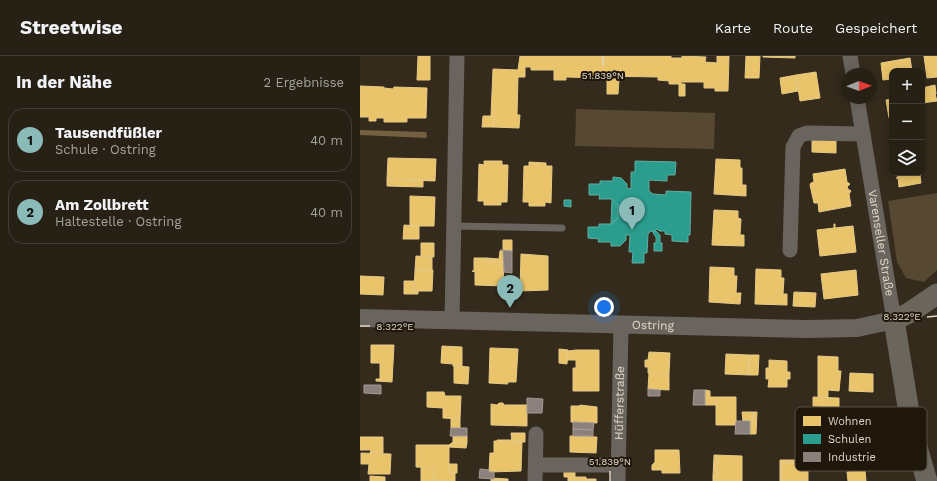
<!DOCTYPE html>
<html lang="de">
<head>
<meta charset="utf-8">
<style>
	:root { --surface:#272015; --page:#332d22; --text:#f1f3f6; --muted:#a4a3a0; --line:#433e34; --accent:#8bbbb9 }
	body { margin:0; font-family:"Work Sans",sans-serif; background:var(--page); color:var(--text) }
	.controls { position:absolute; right:12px; top:12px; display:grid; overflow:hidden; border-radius:8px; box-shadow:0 2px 10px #0003 }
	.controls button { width:36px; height:36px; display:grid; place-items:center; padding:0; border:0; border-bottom:1px solid var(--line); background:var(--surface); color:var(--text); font:20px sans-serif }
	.compass { position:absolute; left:481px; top:12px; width:36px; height:36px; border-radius:50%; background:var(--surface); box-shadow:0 2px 10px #0003; rotate:89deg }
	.you { position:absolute; left:244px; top:251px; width:14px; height:14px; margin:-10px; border:3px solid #fff; border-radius:50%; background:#1a73e8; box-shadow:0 0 0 6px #1a73e833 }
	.badge { display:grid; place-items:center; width:26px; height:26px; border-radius:50%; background:var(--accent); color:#111; font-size:13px; font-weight:700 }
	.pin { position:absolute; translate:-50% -33px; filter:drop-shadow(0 1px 2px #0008) }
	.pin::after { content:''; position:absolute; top:21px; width:14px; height:12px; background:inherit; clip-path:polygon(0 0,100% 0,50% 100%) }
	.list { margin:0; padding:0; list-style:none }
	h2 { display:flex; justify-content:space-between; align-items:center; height:52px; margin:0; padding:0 16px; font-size:17px }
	h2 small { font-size:13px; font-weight:400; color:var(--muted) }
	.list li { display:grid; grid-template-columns:26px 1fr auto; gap:12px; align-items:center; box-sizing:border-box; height:64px; margin:0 8px 8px; padding:0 8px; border:1px solid var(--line); border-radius:16px }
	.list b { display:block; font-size:15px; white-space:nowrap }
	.list p { margin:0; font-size:13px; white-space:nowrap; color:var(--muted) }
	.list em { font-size:13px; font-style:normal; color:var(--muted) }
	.icon { flex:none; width:22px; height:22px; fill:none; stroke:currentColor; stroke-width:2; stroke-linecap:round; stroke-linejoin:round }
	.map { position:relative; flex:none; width:577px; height:425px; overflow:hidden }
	header { display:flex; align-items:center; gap:24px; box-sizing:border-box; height:56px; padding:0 20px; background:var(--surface); border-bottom:1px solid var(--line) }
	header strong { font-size:19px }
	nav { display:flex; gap:22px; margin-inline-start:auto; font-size:14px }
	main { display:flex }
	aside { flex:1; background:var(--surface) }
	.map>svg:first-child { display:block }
	.green { fill:#574832 }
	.water { fill:#766042 }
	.homes { fill:#e9c46a; stroke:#e6c986 }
	.schools { fill:#2a9d8f; stroke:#61aea0 }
	.industry { fill:#8a817c; stroke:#a49a92 }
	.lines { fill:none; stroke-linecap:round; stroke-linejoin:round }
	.service { stroke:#69645d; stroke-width:7 }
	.minor { stroke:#69645d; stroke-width:15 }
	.tertiary { stroke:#69645d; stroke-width:18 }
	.secondary { stroke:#6b665c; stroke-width:21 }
	.ticks { fill:none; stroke:#e0d5c6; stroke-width:1.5 }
	.labels { text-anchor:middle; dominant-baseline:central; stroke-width:4; stroke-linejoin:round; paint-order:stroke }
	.street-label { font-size:12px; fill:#e0d5c6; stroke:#1f170b }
	.key { fill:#1f170b; stroke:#595043; stroke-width:1 }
	.key-label { font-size:11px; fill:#e0d5c6 }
	.ticks-label { font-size:10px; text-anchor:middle; fill:#e0d5c6; stroke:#1f170b; stroke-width:4; stroke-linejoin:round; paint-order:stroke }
</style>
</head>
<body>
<header>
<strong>Streetwise</strong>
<nav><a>Karte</a><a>Route</a><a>Gespeichert</a></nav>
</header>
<main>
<aside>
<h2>In der Nähe<small>2 Ergebnisse</small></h2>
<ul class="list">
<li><span class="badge">1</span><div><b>Tausendfüßler</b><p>Schule · Ostring</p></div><em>40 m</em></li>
<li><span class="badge">2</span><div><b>Am Zollbrett</b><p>Haltestelle · Ostring</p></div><em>40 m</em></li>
</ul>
</aside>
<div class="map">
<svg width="577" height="425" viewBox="0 0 577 425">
	<rect width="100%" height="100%" fill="#342b1c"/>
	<path class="green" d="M216,53L355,57L354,93L215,90Z
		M577,137V214L564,226L546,222L537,206L528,145Z"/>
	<path class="water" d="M0,74L66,76L67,80L66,82L0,79Z"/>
	<path class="homes" d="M58,0H70V24H57Z
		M160,0H311V2H322V0L346,1L345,6L357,7V0H369L368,35H355V32H344V26H321V28H325V40H319V28H309V25L298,24V21L241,20V22L206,21V24H194V14H171V11H165V21H158L157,59H160L159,72L133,71L134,60H131L133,13L158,14Z
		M386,0H400L399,22H385Z
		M403,0H435V2L403,1Z
		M564,0H577V21L567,22Z
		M550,2L552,15H532V23L523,24L521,7Z
		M456,16L460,42L440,45L436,19Z
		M436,19L438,35L422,38L420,22Z
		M247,23H259L258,38H247Z
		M575,29L576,38L562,40V32Z
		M0,30L24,31V32L33,33L34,31L67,32L66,62H47V66H24V62H16V65H9V61H0Z
		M575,38L577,45L562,47V40Z
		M532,43V62H529L526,44Z
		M123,60H134V71H122Z
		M452,84L476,85V97L452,96Z
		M28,102L76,103L75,125L27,123Z
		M356,103L380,104V112H382V129H386V140L354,138Z
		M124,105H142V109H148L147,146H141V149H124V145H118L119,108L124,109Z
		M169,106L186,107V110H192L191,147L185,146V150H169V146H163L164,110H169Z
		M485,113L487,126L490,128L487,131L488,133L491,135L489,138L491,150L459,156L458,147H454L450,129L451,127L454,126L453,118Z
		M537,117H561V119H560L561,127L539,131L538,122H536H538Z
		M27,123L63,124V131L27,130Z
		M50,140L75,141L74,170H50Z
		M354,154L378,155V162L381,163L380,179H384V190L352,189Z
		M474,168H475V172L493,170L496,196L460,200L457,174L474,172Z
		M44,169L59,170V183H43Z
		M143,184H152V195L143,194Z
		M61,187H74V201L61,200Z
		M140,195H143V206H127V202L139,203Z
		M161,198L188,200V234L160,235Z
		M56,200L72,201V214H55Z
		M114,202H127V206H144L143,230L115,229V216L112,215H114Z
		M350,211L374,212V220H377L376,237H381L380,248L349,246Z
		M396,213L421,214V222H424L423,238H427V249L395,248Z
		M55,214H73L72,235H54Z
		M496,214L498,239L464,243L461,218Z
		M0,220L24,221L23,239L0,238Z
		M44,225H54V235H58V238H44Z
		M434,236L456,237L455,251L433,250Z
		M11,289H34L32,326L16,325V323H20V307H11Z
		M82,290L102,291V310H93V308L81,307Z
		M130,292L158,293L156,326H147L148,328L129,327Z
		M199,293L208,294L207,308L199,307Z
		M216,294H239V335H213V312H216V304H207L208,295Z
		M289,296L310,297L309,318L288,317V311H285V304H288Z
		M366,298L389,299V319L365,318Z
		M389,299H399L398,319H389Z
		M458,300L478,301V315H481L479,335L468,334V342L458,341Z
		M409,304L427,305V316H430V323H427V331H408L409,323H406V312H409Z
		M94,310L109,311L108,328L94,327Z
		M289,317L309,318V334L288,333Z
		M490,317L513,318V336L489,335Z
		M345,334L350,335V341H356V349H345Z
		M67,336H84L85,340H101L100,363L83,362V352L67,351Z
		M356,341H376V369H356Z
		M453,341L479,342V351L453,350Z
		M139,347H143L144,349H167V370L131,369V348L137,349Z
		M220,349L237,351V367L211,366V350H219Z
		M382,356H393V365H383Z
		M393,356H397L396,378H390V365H393Z
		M91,363H100V372H91Z
		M151,377H165V386H152Z
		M93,380H107V387L93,386Z
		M210,380L237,381L236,397L210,396Z
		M0,381H23V397H10L11,394H0Z
		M137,384H152V386H162L161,415L129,416L130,397H134V385H137Z
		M93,386L107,387L106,392L89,391V389Z
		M56,389H89V417H95V425H73L74,412L56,411Z
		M295,394H319L320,417H302V414H292V409L295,406Z
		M1,397L31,398L30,418H8L9,408H1Z
		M354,399L382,400V425H353V420H357V412L354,411V408H358V400H354Z
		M354,400H358V408H354V411L357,412V420H353Z
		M420,404H438V407H422V425H420Z
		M438,404H448V425H422V407H438Z
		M89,408H97V417H89Z
		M61,411L74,412L73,425H61Z
		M505,414L506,425H488L487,416Z
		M204,415H215V421H204Z
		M10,420L25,421V425H10Z
		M208,421H226V423H236V425H208Z
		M131,422L148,423V425H131Z"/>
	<path class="schools" d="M275,105L316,106L315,119H307V125L289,124V135L293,138L306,139V135L331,136L330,179H328V186L312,185V179L305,178V175H299L297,173L294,176L291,175L288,178L287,197H284V207H272L273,196H269L270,179H266V184L260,190H251V186H238L239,183L228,182V171H239V168H251L258,162V149L252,143H239L240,139H229V128H240V125H253V121L261,122L267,128V132L271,133V116H275Z
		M252,143L258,149V162L251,168Z
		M204,144H211V151L204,150Z
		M295,174L300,179V187H302V195H294V187H296V181L293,177Z"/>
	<path class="industry" d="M140,194L152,195V217L144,216L143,195Z
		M4,329H21V338L4,337Z
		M288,333L300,334V340H288Z
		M334,334H345V349H333Z
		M167,342L183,343L182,357H167Z
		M376,365H390V378H375Z
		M213,366L234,367L233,374L213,373Z
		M91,372H107V380H90Z
		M213,373L233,374V380H213Z
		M120,413L129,414V416H134V423L119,422Z"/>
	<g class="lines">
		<path class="service" d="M94,170L202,172"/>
		<g class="minor">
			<path d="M490,0L493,18"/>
			<path id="s1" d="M497,42L534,264"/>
			<path d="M430,194L433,91L439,80L447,77L503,78"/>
			<path d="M92,265L97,0"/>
			<path d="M176,409H258"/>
			<path d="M175,425L176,378"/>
			<path id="s2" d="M258,425L261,269"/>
		</g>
		<path class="tertiary" id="s3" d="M0,262L447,273L497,272L534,264"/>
		<path class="secondary" d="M567,425L552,375L534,264L549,257L577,238"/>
	</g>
	<path class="ticks" d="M243,0V10M567,261L577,260M0,270H10M250,415V425"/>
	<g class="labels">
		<g class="street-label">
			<text stroke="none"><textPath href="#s1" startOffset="147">Varenseller Straße</textPath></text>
			<text stroke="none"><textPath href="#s3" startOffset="293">Ostring</textPath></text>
			<text stroke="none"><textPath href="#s2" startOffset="78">Hüfferstraße</textPath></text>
		</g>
	</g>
	<rect x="435" y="351" width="132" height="64" rx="6" class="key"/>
	<rect x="443" y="360" width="18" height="10" fill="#e9c46a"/>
	<rect x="443" y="378" width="18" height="10" fill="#2a9d8f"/>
	<rect x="443" y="396" width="18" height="10" fill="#8a817c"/>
	<g class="key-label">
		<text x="468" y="369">Wohnen</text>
		<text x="468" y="387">Schulen</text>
		<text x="468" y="405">Industrie</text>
	</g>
	<g class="ticks-label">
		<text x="243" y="23">51.839°N</text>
		<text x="542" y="264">8.322°E</text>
		<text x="35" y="274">8.322°E</text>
		<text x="250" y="409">51.839°N</text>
	</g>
</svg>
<div class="controls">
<button>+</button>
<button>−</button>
<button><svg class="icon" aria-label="layers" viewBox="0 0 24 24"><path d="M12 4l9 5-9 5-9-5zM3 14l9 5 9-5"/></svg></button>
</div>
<svg class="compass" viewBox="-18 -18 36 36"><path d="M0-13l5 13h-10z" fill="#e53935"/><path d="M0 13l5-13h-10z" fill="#a4a3a0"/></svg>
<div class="you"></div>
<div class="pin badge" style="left:272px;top:174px">1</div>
<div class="pin badge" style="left:150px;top:252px">2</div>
</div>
</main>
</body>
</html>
